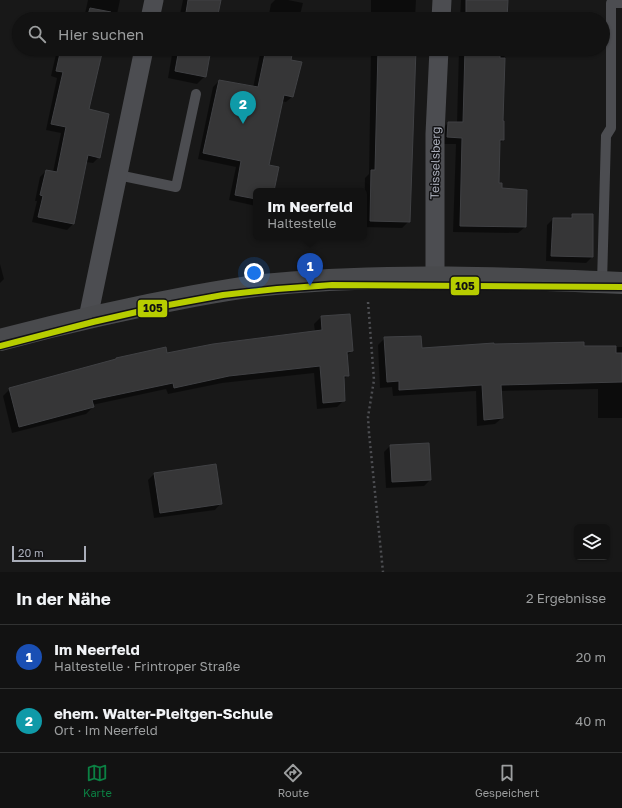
<!DOCTYPE html>
<html lang="de">
<head>
<meta charset="utf-8">
<style>
	:root { --surface:#121212; --page:#1b1b1b; --text:#f1f3f6; --muted:#9c9e9f; --line:#313232; --accent:#0b8043 }
	body { margin:0; font-family:"Golos Text",sans-serif; background:var(--page); color:var(--text) }
	.controls { position:absolute; right:12px; bottom:12px; display:grid; overflow:hidden; border-radius:6px; box-shadow:0 1px 3px #0004 }
	.controls button { width:36px; height:36px; display:grid; place-items:center; padding:0; border:0; border-bottom:1px solid var(--line); background:var(--surface); color:var(--text); font:20px sans-serif }
	.scale { position:absolute; left:12px; bottom:10px; width:74px; box-sizing:border-box; padding-left:4px; border:2px solid #a9adb9; border-top:0; font-size:11px; line-height:14px; white-space:nowrap; color:#a9adb9; -webkit-text-stroke:3px #121214; paint-order:stroke }
	.you { position:absolute; left:254px; top:273px; width:14px; height:14px; margin:-10px; border:3px solid #fff; border-radius:50%; background:#1a73e8; box-shadow:0 0 0 6px #1a73e833 }
	.badge { display:grid; place-items:center; width:26px; height:26px; border-radius:50%; background:var(--accent); color:#fff; font-size:13px; font-weight:700 }
	.pin { position:absolute; translate:-50% -33px; filter:drop-shadow(0 1px 2px #0008) }
	.pin::after { content:''; position:absolute; top:21px; width:14px; height:12px; background:inherit; clip-path:polygon(0 0,100% 0,50% 100%) }
	.popup { position:absolute; left:253px; top:188px; width:114px; height:52px; box-sizing:border-box; display:grid; place-content:center; border-radius:6px; background:var(--surface); filter:drop-shadow(0 1px 3px #0005); font-size:13px; white-space:nowrap; color:var(--muted) }
	.popup b { font-size:15px; color:var(--text) }
	.popup::after { content:''; position:absolute; left:50%; top:100%; margin-left:-8px; border:8px solid transparent; border-top-color:var(--surface) }
	.list { margin:0; padding:0; list-style:none }
	h2 { display:flex; justify-content:space-between; align-items:center; height:52px; margin:0; padding:0 16px; font-size:17px }
	h2 small { font-size:13px; font-weight:400; color:var(--muted) }
	.list li { display:grid; grid-template-columns:26px 1fr auto; gap:12px; align-items:center; box-sizing:border-box; height:64px; padding:0 16px; border-top:1px solid var(--line) }
	.list b { display:block; font-size:15px; white-space:nowrap }
	.list p { margin:0; font-size:13px; white-space:nowrap; color:var(--muted) }
	.list em { font-size:13px; font-style:normal; color:var(--muted) }
	.icon { flex:none; width:22px; height:22px; fill:none; stroke:currentColor; stroke-width:2; stroke-linecap:round; stroke-linejoin:round }
	.map { position:relative; flex:none; width:622px; height:572px; overflow:hidden }
	.search { position:absolute; background:var(--surface); box-shadow:0 1px 3px #0004; left:12px; right:12px; top:12px; height:44px; display:flex; align-items:center; gap:10px; box-sizing:border-box; padding:0 14px; border-radius:22px; color:var(--muted); font-size:15px }
	.sheet { height:180px; background:var(--surface) }
	nav { display:flex; justify-content:space-around; align-items:center; box-sizing:border-box; height:56px; border-top:1px solid var(--line); background:var(--surface); font-size:11px; color:var(--muted) }
	nav a { display:grid; justify-items:center; gap:2px }
	nav .on { color:var(--accent) }
	.map>svg:first-child { display:block }
	.shadow { fill:#0007 }
	.building { fill:#363637; stroke:#404144 }
	.lines { fill:none; stroke-linecap:round; stroke-linejoin:round }
	.path { stroke:#4e4f53; stroke-width:2.5; stroke-dasharray:2 3; stroke-linecap:butt }
	.lane { stroke:#4c4d51; stroke-width:10 }
	.street { stroke:#4c4d51; stroke-width:19 }
	.primary { stroke:#494a4d; stroke-width:22 }
	.tram-1-casing { stroke:#121214; stroke-width:9 }
	.tram-1 { stroke:#b7cd00; stroke-width:6 }
	.labels { text-anchor:middle; dominant-baseline:central; stroke-width:3; stroke-linejoin:round; paint-order:stroke }
	.street-label { font-size:12px; fill:#a9adb9; stroke:#121214 }
	.line-badge { stroke:#121214; stroke-width:1.5 }
	.pale-badge-label { font-size:11px; text-anchor:middle; font-weight:bold; fill:#111 }
</style>
</head>
<body>
<div class="map">
<svg width="622" height="572" viewBox="0 0 622 572">
	<rect width="100%" height="100%" fill="#181818"/>
	<path class="shadow" d="M88,0H120L116,19H75L78,17L84,18Z
		M183,0H220L216,19H179Z
		M275,0H288L303,3L299,19H268L271,4Z
		M371,0H416L415,19H371Z
		M461,0H507L506,19H460Z
		M61,49H102L88,110L99,157L93,163L86,162L73,224L67,230L32,222L37,201H35L40,177L46,171L53,172L61,133L46,130L57,78L51,76L56,54Z
		M173,49H210L205,76L197,84L168,78Z
		M261,49H292L289,61L293,96L286,102L281,101L268,165L272,191H256V206L229,200L236,167L198,159L213,87L219,81L253,88Z
		M371,49H414L409,221L402,228L364,227L365,178L369,174Z
		M459,49H505L502,122L503,140L499,144L498,184L525,227L518,233L453,232L456,144H441V130L448,123H457Z
		M573,215L592,257L586,263L546,261L547,225L553,219H568Z
		M0,264L4,279L0,283Z
		M321,317L352,351L346,356L348,375L343,380L344,400L337,407L317,409L314,373L222,383L168,394L166,389L92,405L93,407L86,414L12,433L3,396L10,389L115,360L116,359L166,354L315,332L314,324Z
		M385,338L421,349L622,347V418H598V389L501,391L502,418L495,424L477,426L476,391L393,396L392,387L380,388L378,345Z
		M390,446L430,480L424,486L386,488L384,452Z
		M154,474L221,503L215,510L154,518L148,480Z"/>
	<path class="building" d="M188,0H221L217,19H185Z
		M466,0H508L507,19H466Z
		M90,8L111,12L110,19H77L78,15L87,18Z
		M61,49H103L89,109L109,114L100,158L88,155L74,224L38,217L43,196L40,195L46,170L57,172L66,127L51,124L63,72L56,71Z
		M179,49H211L206,77L175,71Z
		M266,49H293L291,60L302,62L293,97L284,95L269,165L279,167L274,191H256V199L235,195L241,161L203,153L219,80L258,87Z
		M378,49H416L410,222L370,221L371,170H375Z
		M465,49H500V58H505L503,121H504V140H500L499,183H502V188L527,190L526,227L460,226L462,138L447,137L448,122H463Z
		M572,214H593V257L551,256L553,218H572Z
		M350,314L353,351L347,352L349,376H344L345,401L323,403L320,366L229,376L174,388L173,383L92,400L94,407L19,427L9,388L116,359V358L166,347L167,353L213,344L322,330L321,316Z
		M421,336L422,348L494,343V344L584,342V346H616V353H622V382L501,385L503,418L484,420L482,385L399,390V381L387,382L384,337Z
		M429,443L431,480L392,482L390,445Z
		M216,464L222,504L160,513L154,473Z"/>
	<g class="lines">
		<path class="path" d="M368,302L374,380L368,417L369,433L383,572"/>
		<path class="lane" d="M118,175L176,187L196,94
			M602,283L606,136L611,128V3H622"/>
		<path class="street" d="M150,19L154,0
			M441,19L442,0
			M435,278V134L439,49
			M88,318L144,49"/>
		<path class="primary" d="M0,340C64,323 129,308 194,296C221,291 248,286 275,284C390,273 507,278 622,283"/>
		<defs>
			<path id="tram-1" d="M0,346L93,322L163,306L223,295L277,289L332,285L622,287"/>
		</defs>
		<use href="#tram-1" class="tram-1-casing"/>
		<use href="#tram-1" class="tram-1"/>
	</g>
	<g class="labels">
		<g class="street-label">
			<text transform="translate(435 163) rotate(-89)">Teisselsberg</text>
		</g>
	</g>
	<g class="line-badge">
		<rect x="450" y="276" width="30" height="20" rx="4" fill="#b7cd00"/>
		<rect x="137" y="299" width="31" height="19" rx="4" fill="#b7cd00"/>
	</g>
	<g class="pale-badge-label">
		<text x="465" y="290">105</text>
		<text x="153" y="312">105</text>
	</g>
</svg>
<div class="controls">
<button><svg class="icon" aria-label="layers" viewBox="0 0 24 24"><path d="M12 4l9 5-9 5-9-5zM3 14l9 5 9-5"/></svg></button>
</div>
<div class="scale">20 m</div>
<div class="you"></div>
<div class="pin badge" style="left:310px;top:286px;background:#1a4fb4">1</div>
<div class="popup"><b>Im Neerfeld</b>Haltestelle</div>
<div class="pin badge" style="left:243px;top:124px;background:#0f9aa8">2</div>
<div class="search"><svg class="icon" aria-label="search" viewBox="0 0 24 24"><circle cx="10" cy="10" r="6"/><path d="M15 15l6 6"/></svg>Hier suchen</div>
</div>
<section class="sheet">
<h2>In der Nähe<small>2 Ergebnisse</small></h2>
<ul class="list">
<li><span class="badge" style="background:#1a4fb4">1</span><div><b>Im Neerfeld</b><p>Haltestelle · Frintroper Straße</p></div><em>20 m</em></li>
<li><span class="badge" style="background:#0f9aa8">2</span><div><b>ehem. Walter-Pleitgen-Schule</b><p>Ort · Im Neerfeld</p></div><em>40 m</em></li>
</ul>
</section>
<nav>
<a class="on"><svg class="icon" aria-label="map" viewBox="0 0 24 24"><path d="M3 6l6-2 6 2 6-2v14l-6 2-6-2-6 2zM9 4v14M15 6v14"/></svg>Karte</a>
<a><svg class="icon" aria-label="directions" viewBox="0 0 24 24"><path d="M12 3l9 9-9 9-9-9zM9 14v-3h6M13 9l2 2-2 2"/></svg>Route</a>
<a><svg class="icon" aria-label="saved" viewBox="0 0 24 24"><path d="M7 4h10v16l-5-4-5 4z"/></svg>Gespeichert</a>
</nav>
</body>
</html>
